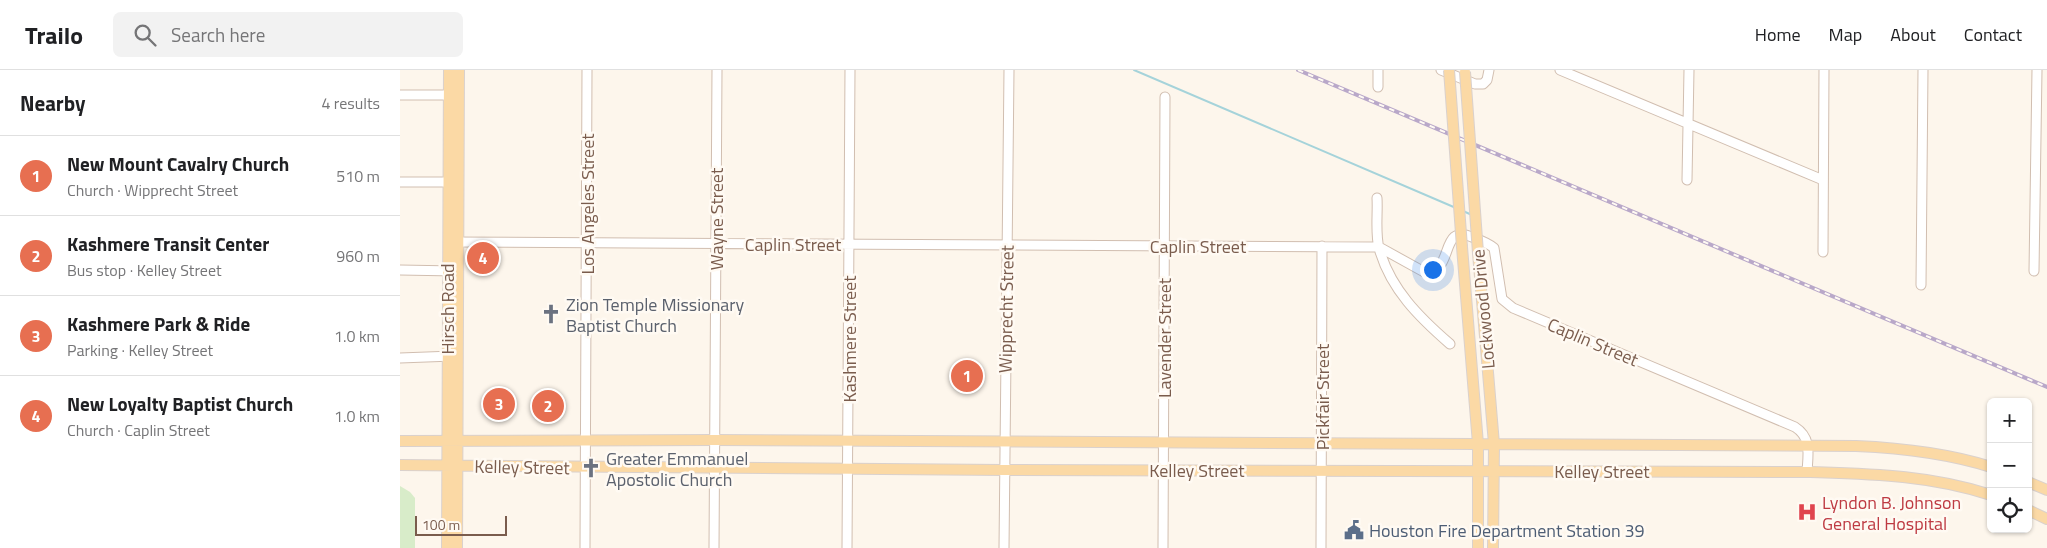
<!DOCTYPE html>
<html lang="en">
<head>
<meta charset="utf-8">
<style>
	:root { --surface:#fff; --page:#f2f2f2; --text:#202124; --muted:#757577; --line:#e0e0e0; --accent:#e76f51 }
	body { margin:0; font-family:"Titillium Web",sans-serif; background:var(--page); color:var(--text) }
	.controls { position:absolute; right:15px; bottom:15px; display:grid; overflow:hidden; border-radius:8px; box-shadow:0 1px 4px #0004 }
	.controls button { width:45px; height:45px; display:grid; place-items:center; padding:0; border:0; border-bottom:1px solid var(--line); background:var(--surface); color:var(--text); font:25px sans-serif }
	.scale { position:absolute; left:15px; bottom:12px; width:92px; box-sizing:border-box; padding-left:5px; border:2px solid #7a5c4d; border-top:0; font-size:14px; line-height:18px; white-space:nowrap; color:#7a5c4d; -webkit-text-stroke:4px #fffaf3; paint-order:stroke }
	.you { position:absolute; left:1032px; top:199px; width:18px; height:18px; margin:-12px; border:4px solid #fff; border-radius:50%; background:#1a73e8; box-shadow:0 0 0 8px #1a73e833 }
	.badge { display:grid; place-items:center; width:32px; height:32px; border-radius:50%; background:var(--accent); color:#fff; font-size:16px; font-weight:700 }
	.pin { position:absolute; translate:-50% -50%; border:2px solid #fff; box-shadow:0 1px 5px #0006 }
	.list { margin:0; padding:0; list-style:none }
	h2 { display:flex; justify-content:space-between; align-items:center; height:65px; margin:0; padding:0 20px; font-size:21px }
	h2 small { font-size:16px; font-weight:400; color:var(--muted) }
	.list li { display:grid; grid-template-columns:32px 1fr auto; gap:15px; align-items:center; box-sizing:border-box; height:80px; padding:0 20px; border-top:1px solid var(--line) }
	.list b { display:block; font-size:19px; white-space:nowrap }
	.list p { margin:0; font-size:16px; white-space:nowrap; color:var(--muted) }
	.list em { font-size:16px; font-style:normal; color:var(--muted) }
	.icon { flex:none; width:28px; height:28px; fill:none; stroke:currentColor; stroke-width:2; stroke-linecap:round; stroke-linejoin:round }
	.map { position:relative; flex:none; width:1647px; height:478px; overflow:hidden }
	header { display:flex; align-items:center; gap:30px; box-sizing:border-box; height:70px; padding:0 25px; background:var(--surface); border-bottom:1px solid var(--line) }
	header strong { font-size:24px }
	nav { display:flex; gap:28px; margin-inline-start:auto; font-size:18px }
	.search { width:350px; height:45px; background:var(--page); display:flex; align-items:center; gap:12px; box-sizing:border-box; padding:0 18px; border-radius:8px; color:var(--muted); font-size:19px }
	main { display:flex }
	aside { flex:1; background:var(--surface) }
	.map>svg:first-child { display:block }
	.green { fill:#d8ecc9 }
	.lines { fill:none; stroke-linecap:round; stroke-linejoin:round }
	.stream { stroke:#a5d3da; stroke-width:2 }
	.minor-casing { stroke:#d1beb0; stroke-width:11 }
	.major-casing { stroke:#dad1cd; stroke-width:12 }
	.minor { stroke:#fff; stroke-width:9 }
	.major { stroke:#fbd9a5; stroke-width:10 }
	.rail-casing { stroke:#b9a8c9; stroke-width:4 }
	.rail { stroke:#fffaf3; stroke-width:2; stroke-dasharray:5.5; stroke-linecap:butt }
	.major-bridge-casing { stroke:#dad1cd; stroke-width:12; stroke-linecap:butt }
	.major-bridge { stroke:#fbd9a5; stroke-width:10 }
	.labels { text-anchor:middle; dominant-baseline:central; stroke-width:5; stroke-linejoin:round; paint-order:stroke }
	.street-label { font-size:18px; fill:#7a5c4d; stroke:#fffaf3 }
	.worship-label { font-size:18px; fill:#5b616d; stroke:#fffaf3; text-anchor:start }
	.health-label { font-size:18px; fill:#be3a42; stroke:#fffaf3; text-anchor:start }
	.service-label { font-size:18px; fill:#4e5e75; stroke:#fffaf3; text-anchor:start }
</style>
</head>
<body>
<header>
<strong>Trailo</strong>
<div class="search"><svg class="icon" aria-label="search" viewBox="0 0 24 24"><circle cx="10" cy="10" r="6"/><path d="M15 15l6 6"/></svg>Search here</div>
<nav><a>Home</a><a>Map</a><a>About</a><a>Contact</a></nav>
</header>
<main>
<aside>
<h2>Nearby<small>4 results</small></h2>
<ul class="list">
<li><span class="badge">1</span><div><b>New Mount Cavalry Church</b><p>Church · Wipprecht Street</p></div><em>510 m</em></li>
<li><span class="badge">2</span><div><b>Kashmere Transit Center</b><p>Bus stop · Kelley Street</p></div><em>960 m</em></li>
<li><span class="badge">3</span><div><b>Kashmere Park &amp; Ride</b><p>Parking · Kelley Street</p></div><em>1.0 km</em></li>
<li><span class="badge">4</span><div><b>New Loyalty Baptist Church</b><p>Church · Caplin Street</p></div><em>1.0 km</em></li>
</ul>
</aside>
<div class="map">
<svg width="1647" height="478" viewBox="0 0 1647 478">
	<rect width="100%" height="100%" fill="#fdf6ec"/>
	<path class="green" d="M0,416L10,422L15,428V478H0Z"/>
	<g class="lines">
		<path class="stream" d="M734,0L1056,138
			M1063,141L1072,145"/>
		<defs>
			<path id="minor" d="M1041,0L1075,14H1083L1087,10L1089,0
				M1160,0L1423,110
				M978,17V0
				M0,25H55
				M1287,110L1289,0
				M0,112H55
				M977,128C978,143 975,163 979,178C990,219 1020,248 1050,274
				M53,172L979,177L1026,203C1055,201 1039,153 1072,167C1080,170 1088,173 1094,178L1102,229L1113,238L1395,357C1412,368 1408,384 1407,402
				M1423,182L1424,0
				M0,200L55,201
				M1634,201L1637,0
				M1521,215L1523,0
				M0,288L53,286
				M185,478L187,0
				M314,478L317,0
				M447,478L450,0
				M604,478L609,0
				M763,478L765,27
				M921,478L922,176"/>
			<path id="major" d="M1062,177L1078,374V478
				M1078,183L1094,374L1093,478
				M0,371L315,370L1456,376C1502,378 1547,383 1591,397
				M0,395L604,400L1410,402C1472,404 1531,405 1591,425
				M1628,412L1647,420
				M1628,440L1647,449
				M47,478L49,0
				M57,478L59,0"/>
		</defs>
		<use href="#minor" class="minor-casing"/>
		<use href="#major" class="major-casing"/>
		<use href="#minor" class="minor"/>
		<use href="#major" class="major"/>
		<defs>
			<path id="rail" d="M898,0L1647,317"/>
		</defs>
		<use href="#rail" class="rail-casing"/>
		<use href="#rail" class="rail"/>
		<defs>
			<path id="major-bridge" d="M1049,0L1062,177
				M1065,2L1078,183"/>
		</defs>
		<use href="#major-bridge" class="major-bridge-casing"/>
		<use href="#major-bridge" class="major-bridge"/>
	</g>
	<defs>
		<symbol id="church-bare" viewBox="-9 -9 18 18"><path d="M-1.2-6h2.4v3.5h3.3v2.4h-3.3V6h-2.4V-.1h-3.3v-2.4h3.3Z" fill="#6b7280" stroke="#fffaf3" stroke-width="2.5" paint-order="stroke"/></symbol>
		<symbol id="hospital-bare" viewBox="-9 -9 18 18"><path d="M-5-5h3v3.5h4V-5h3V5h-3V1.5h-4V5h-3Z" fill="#e0444e" stroke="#fffaf3" stroke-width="2.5" paint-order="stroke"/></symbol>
		<symbol id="civic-bare" viewBox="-9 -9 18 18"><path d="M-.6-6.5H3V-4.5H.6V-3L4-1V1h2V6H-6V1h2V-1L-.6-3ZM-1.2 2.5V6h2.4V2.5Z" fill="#5c6f8a" stroke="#fffaf3" stroke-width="2.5" paint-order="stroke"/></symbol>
	</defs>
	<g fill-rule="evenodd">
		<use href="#church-bare" x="137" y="230" width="28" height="28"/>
		<use href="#church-bare" x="177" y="384" width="28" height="28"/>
		<use href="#hospital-bare" x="1393" y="428" width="28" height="28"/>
		<use href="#civic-bare" x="940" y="446" width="28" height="28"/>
	</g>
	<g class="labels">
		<g class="street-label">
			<text transform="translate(187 134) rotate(-90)">Los Angeles Street</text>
			<text transform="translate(316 149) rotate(-90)">Wayne Street</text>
			<text x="393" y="174">Caplin Street</text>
			<text x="798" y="176">Caplin Street</text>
			<text transform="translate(47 239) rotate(-90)">Hirsch Road</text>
			<text transform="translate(606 239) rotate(-89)">Wipprecht Street</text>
			<text transform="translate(1083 239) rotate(-95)">Lockwood Drive</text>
			<text transform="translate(764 268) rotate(-90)">Lavender Street</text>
			<text transform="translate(449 269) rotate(-90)">Kashmere Street</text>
			<text transform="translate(1193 272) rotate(23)">Caplin Street</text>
			<text transform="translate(922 327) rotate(-90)">Pickfair Street</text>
			<text transform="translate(122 397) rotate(1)">Kelley Street</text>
			<text x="797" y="400">Kelley Street</text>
			<text x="1202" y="401">Kelley Street</text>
		</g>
		<g class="worship-label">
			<text x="166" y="234">Zion Temple Missionary<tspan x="166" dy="21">Baptist Church</tspan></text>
			<text x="206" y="388">Greater Emmanuel<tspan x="206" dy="21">Apostolic Church</tspan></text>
		</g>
		<g class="health-label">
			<text x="1422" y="432">Lyndon B. Johnson<tspan x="1422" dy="21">General Hospital</tspan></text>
		</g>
		<g class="service-label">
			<text x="969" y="460">Houston Fire Department Station 39</text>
		</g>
	</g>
</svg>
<div class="controls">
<button>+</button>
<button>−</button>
<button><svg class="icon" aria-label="locate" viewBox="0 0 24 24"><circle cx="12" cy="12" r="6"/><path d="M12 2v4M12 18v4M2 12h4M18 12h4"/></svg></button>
</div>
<div class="scale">100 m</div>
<div class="you"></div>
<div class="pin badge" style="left:567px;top:306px">1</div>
<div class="pin badge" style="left:148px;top:336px">2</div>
<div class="pin badge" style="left:99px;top:334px">3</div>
<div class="pin badge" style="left:83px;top:188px">4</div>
</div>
</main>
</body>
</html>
